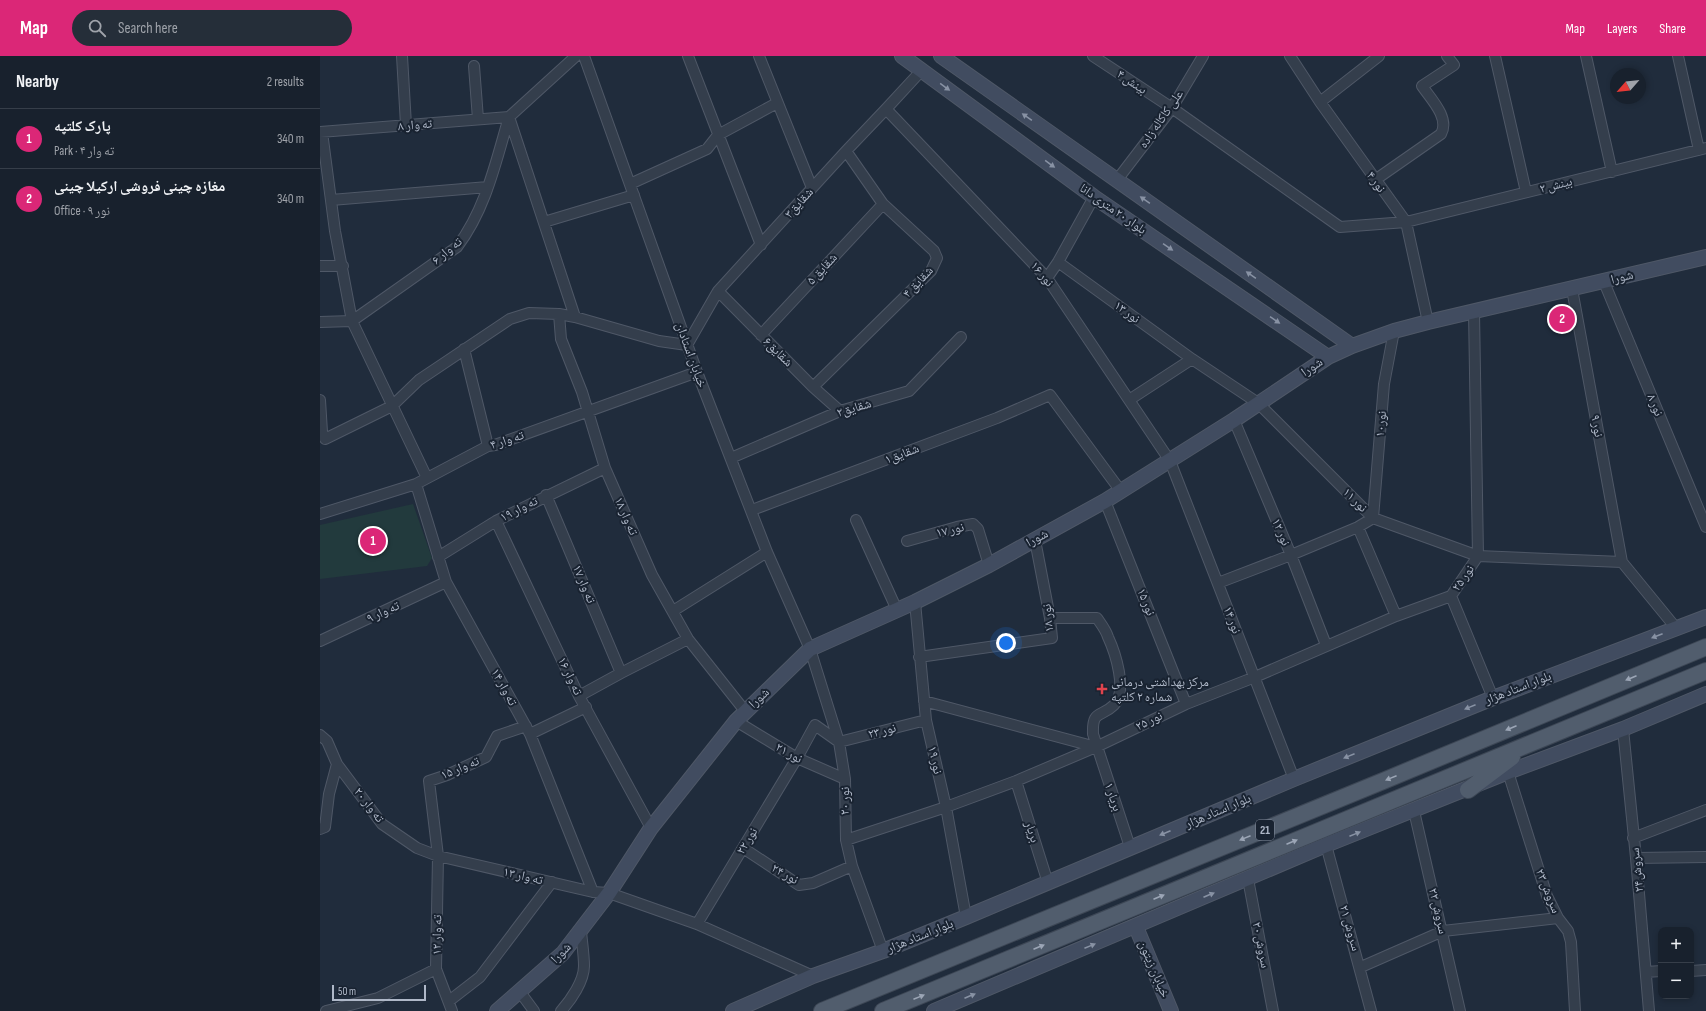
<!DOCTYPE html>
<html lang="en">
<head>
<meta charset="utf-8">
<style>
	:root { --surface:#18212d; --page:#252e39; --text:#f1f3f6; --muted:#9fa3aa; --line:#363e49; --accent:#db2777 }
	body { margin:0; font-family:"Sofia Sans Condensed","Noto Naskh Arabic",sans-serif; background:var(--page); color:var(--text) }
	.controls { position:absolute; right:12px; bottom:12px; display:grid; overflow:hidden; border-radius:8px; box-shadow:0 2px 6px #0003 }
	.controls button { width:36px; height:36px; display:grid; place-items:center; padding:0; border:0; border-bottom:1px solid var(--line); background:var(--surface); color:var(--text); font:20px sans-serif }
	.compass { position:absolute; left:1290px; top:12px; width:36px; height:36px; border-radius:50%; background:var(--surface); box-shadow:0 2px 6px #0003; rotate:242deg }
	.scale { position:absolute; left:12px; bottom:10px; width:94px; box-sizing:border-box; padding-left:4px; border:2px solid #afb8c8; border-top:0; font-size:11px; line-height:14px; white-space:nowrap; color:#afb8c8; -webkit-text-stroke:3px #192331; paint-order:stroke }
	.you { position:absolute; left:686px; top:587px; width:14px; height:14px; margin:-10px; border:3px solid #fff; border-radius:50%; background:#1a73e8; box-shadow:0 0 0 6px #1a73e833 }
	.badge { display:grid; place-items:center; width:26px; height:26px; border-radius:50%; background:var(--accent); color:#fff; font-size:13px; font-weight:700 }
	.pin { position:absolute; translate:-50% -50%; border:2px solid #fff; box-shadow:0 1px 4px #0006 }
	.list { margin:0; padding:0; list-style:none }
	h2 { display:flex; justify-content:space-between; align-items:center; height:52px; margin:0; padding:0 16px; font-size:17px }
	h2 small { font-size:13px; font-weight:400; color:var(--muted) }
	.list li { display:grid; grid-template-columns:26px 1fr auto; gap:12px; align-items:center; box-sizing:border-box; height:60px; padding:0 16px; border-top:1px solid var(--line) }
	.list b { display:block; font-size:15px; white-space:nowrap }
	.list p { margin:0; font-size:13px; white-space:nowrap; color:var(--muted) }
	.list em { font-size:13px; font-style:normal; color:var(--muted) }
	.icon { flex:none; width:22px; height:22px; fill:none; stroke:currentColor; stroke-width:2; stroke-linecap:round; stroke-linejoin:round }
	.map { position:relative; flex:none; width:1386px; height:955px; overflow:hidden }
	header { display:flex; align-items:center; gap:24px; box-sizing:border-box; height:56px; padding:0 20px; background:var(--accent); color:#fff }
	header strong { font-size:19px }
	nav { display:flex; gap:22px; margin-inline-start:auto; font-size:14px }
	.search { width:280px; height:36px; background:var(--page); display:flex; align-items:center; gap:10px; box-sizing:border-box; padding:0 14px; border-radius:22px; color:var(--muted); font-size:15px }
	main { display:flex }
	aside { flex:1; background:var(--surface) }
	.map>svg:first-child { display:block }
	.green { fill:#223a3d }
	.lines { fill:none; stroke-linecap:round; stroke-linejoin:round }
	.street-casing { stroke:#4f5867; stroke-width:12 }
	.secondary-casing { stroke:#4f5867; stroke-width:16 }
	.primary-casing { stroke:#3d4755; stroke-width:18 }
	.street { stroke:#343e4c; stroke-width:10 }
	.secondary { stroke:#414c60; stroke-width:14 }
	.primary { stroke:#515d6d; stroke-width:16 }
	.oneway { fill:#8892a4 }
	.oneway2 { fill:#9ca6b6 }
	.health-dot { fill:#e0444e; stroke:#192331; stroke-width:1.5 }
	.labels { text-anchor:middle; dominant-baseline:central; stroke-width:4; stroke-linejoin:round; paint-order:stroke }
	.shield { fill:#192331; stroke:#828b9b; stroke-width:1 }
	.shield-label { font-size:12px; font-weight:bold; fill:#afb8c8 }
	.street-label { font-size:13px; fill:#afb8c8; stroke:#192331 }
	.poi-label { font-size:13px; fill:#afb8c8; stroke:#192331; text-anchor:start }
</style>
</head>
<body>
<header>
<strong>Map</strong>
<div class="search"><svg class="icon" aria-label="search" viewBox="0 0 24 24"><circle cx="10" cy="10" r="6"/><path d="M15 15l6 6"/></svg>Search here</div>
<nav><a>Map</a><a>Layers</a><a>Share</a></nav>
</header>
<main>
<aside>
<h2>Nearby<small>2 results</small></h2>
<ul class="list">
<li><span class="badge">1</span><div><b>پارک کلتپه</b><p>Park · ته وار ۴</p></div><em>340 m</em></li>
<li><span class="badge">2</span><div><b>مغازه چینی فروشی ارکیلا چینی</b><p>Office · نور ۹</p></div><em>340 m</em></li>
</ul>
</aside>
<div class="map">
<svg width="1386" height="955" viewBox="0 0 1386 955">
	<rect width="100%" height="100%" fill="#202c3c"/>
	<path class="green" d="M93,448L112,502L107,510L0,523V469Z"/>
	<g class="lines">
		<defs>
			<path id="street" d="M82,0L86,69
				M264,0L377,316L447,496L490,593L519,686L525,723L526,784L532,810L563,895
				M368,0L441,189
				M439,0L492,132
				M773,0L852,52L1020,171L1086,166L1386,92
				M970,0L1000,46L1086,166L1108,266
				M1175,0L1206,136
				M1266,0L1292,116
				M1358,0L1379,94
				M154,10L158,63
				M1000,46L1059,0
				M566,53L727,222L850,405L974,723
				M0,76L189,61C176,105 166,153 137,191L32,265L0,266
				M2,76L15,175L32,265L107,422
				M797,124L852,52L883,0
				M1055,124L1121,78C1130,62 1111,43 1102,30L1134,9L1127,0
				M310,128L387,93L398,79L457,47
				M11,144L168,131
				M224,166L314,139
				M738,206L872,303L938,347L1053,462L1158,500L1302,506L1356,572
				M0,210H23
				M727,222L738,206L774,141
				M1284,226L1386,471
				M1252,233L1302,506
				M398,235L493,331L520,355
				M1154,256L1158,500
				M255,261L189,61L256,0
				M441,279L563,148
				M144,293L168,390
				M493,331L611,215L617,202L614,195L563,148L526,95
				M0,344L2,376L5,383L72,350L99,324L190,263L209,257L239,258
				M809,344L872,303
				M914,364L971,499L1006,589
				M411,402L520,355L589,335L641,281
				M96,428L126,526L210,678L273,836
				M226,439L301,617
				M785,445L866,648
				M432,454L677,362L730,339L800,434
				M0,458L96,428L168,390L175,389L377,316
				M536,464L577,554
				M176,465L259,640L331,772
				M1038,471L1076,560
				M587,485L637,471L653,468L658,473L669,509
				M118,501L176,465L285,412
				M898,527L971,499L1038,471L1053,462L1064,328L1074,275
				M1131,540L1173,642
				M595,546L606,664L626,751L646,861
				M353,555L447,496
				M730,562H777C781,568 786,574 788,581C795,596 808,635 794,649C781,662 772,653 773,678L810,791
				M0,585L126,526
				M599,601L732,582L730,562L715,484
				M259,640L301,617L368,583
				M604,645L776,691
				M425,655L368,583L332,519L285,412L262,336L241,283L239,258L255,261L339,285L367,289L398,235L526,95L566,53L602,14
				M416,665L477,702L525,723
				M1303,673L1316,802L1329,955
				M210,678L266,651
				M0,679L7,685L17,708L62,768L97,792L118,800L273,836L289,837L377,868L493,920
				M1188,716L1227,840L1238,862L1248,875L1251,886L1255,955
				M696,725L728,827
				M1094,755L1140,955
				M0,773L5,771L9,738L17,708
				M1313,782L1386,754
				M526,784L626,751L696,725L776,691L866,648L935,621L1076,560L1131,540L1158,500
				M1006,789L1051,955
				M423,792L479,829L493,827L532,810
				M1316,802L1386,801
				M928,823L953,955
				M377,868L477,702L495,669L519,686L606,664
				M1041,911L1123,875L1238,862
				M1371,915L1386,914
				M1326,916L1341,915
				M200,936L214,955
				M129,945L160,921L232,826
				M6,955L58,942L116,913
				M132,955L116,913L118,800L109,725L127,719L166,701L177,680L206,670
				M241,955C251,944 264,925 264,910C264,899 262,887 261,875"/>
			<path id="secondary" d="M582,0L774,141L1008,301
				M621,0L1032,290
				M816,871L851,955
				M177,955L243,897L289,837L331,772L416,665L490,593L595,546L669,509L785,445L914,364L1008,301L1032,290L1074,275L1108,266L1386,201
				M413,955L493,920L563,895L646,861L974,723L1173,642L1386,561
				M614,955L1006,789L1188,716L1303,673L1386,638"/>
			<path id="primary" d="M1148,734L1192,701
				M502,955C797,834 1092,714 1386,591
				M563,955L1386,615"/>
		</defs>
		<use href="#street" class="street-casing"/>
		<use href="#secondary" class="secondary-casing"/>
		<use href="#primary" class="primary-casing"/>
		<use href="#street" class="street"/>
		<use href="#secondary" class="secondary"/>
		<use href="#primary" class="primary"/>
	</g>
	<defs><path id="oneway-solid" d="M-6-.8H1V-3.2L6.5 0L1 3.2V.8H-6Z"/></defs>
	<g class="oneway">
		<use href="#oneway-solid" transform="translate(625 31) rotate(36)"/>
		<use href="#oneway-solid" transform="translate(707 61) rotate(-145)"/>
		<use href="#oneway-solid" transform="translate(730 108) rotate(36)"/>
		<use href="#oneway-solid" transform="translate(825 144) rotate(-145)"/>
		<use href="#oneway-solid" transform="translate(848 191) rotate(34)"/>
		<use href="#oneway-solid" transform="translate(931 219) rotate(-145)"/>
		<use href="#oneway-solid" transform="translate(955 264) rotate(34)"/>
		<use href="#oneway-solid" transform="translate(1337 580) rotate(159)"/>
		<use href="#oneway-solid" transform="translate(1150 651) rotate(158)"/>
		<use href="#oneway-solid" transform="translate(1029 700) rotate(158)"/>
		<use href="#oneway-solid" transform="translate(845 777) rotate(157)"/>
		<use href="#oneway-solid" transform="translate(1035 778) rotate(-22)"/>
		<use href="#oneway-solid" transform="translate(889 839) rotate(-23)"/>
		<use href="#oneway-solid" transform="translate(770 890) rotate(-22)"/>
		<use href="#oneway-solid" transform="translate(650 940) rotate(-23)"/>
	</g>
	<g class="oneway2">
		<use href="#oneway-solid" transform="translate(1311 622) rotate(157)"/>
		<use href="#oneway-solid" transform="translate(1191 672) rotate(157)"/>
		<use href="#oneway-solid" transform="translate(1071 722) rotate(158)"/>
		<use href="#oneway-solid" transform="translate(925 782) rotate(158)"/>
		<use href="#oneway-solid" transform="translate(972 786) rotate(-23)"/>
		<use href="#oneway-solid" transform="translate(839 841) rotate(-23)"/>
		<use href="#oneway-solid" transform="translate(719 891) rotate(-23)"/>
		<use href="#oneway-solid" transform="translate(599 941) rotate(-22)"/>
	</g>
	<path class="health-dot" d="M780 627h4v4h4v4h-4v4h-4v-4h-4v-4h4z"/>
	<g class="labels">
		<rect class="shield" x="936" y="764" width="18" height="20" rx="3"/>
		<g class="shield-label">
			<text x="945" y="774">21</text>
		</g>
		<g class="street-label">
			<text transform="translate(812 26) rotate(34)">بینش ۴</text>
			<text transform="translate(841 63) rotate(-55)">علی کاکاله زاده</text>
			<text transform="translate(95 69) rotate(-5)">ته وار ۸</text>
			<text transform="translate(1056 126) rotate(54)">نور ۴</text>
			<text transform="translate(1236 129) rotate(-14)">بینش ۲</text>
			<text transform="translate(479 147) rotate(-48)">شقایق۳</text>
			<text transform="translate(793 153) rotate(35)">بلوار ۲۰ متری دانا</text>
			<text transform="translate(127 195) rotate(-40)">ته وار ۶</text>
			<text transform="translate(502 213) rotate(-47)">شقایق ۵</text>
			<text transform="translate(722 218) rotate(50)">نور ۱۶</text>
			<text transform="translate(1302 221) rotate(-14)">شورا</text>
			<text transform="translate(598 226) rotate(-47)">شقایق ۴</text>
			<text transform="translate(807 256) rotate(36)">نور ۱۳</text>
			<text transform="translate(458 296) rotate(45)">شقایق۶</text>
			<text transform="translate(371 299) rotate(70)">خیابان استادان</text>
			<text transform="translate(992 311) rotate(-34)">شورا</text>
			<text transform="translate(1335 349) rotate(67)">نور ۸</text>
			<text transform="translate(534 352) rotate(-17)">شقایق۲</text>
			<text transform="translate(1061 368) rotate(-85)">نور۱۰</text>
			<text transform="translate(1277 370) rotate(80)">نور ۹</text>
			<text transform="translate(187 384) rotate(-18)">ته وار ۴</text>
			<text transform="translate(582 398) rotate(-21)">شقایق۱</text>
			<text transform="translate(1035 444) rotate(45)">نور ۱۱</text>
			<text transform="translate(199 453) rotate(-27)">ته وار ۱۹</text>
			<text transform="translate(306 460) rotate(66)">ته وار ۱۸</text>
			<text transform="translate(630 474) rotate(-13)">نور ۱۷</text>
			<text transform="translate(961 476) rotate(67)">نور ۱۲</text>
			<text transform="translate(717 482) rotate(-29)">شورا</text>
			<text transform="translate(1143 522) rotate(-55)">نور ۲۵</text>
			<text transform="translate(264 528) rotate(67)">ته وار ۱۷</text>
			<text transform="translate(826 546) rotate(68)">نور ۱۵</text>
			<text transform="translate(63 556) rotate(-25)">ته وار ۹</text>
			<text transform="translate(728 562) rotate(-96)">نور ۱۸</text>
			<text transform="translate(912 564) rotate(69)">نور ۱۴</text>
			<text transform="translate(250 620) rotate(64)">ته وار ۱۶</text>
			<text transform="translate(184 631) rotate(61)">ته وار ۱۴</text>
			<text transform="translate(1198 632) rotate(-21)">بلوار استاد هژار</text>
			<text transform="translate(439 642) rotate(-43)">شورا</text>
			<text transform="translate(829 665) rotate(-26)">نور ۲۵</text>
			<text transform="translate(562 675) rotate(-14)">نور ۲۳</text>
			<text transform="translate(469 697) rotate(29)">نور ۲۱</text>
			<text transform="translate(615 704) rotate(77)">نور ۱۹</text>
			<text transform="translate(140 712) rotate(-23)">ته وار ۱۵</text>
			<text transform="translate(793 741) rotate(71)">بریار ۱</text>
			<text transform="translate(525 745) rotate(-90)">نور ۲۰</text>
			<text transform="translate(49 749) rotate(52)">ته وار ۲۰</text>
			<text transform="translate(898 755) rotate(-23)">بلوار استاد هژار</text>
			<text transform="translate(712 776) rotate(72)">بریار</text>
			<text transform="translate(427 785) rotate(-59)">نور ۲۲</text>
			<text transform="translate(1317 814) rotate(-96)">سروش۲۴</text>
			<text transform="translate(465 818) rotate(29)">نور ۲۴</text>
			<text transform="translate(203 820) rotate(13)">ته وار ۱۳</text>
			<text transform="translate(1228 835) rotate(68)">سروش ۲۳</text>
			<text transform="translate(1118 855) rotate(77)">سروش ۲۲</text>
			<text transform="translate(1030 872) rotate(74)">سروش ۲۱</text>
			<text transform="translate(117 879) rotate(-89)">ته وار ۱۲</text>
			<text transform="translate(600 880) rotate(-22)">بلوار استاد هژار</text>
			<text transform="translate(941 889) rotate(79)">سروش ۲۰</text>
			<text transform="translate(241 897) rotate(-46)">شورا</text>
			<text transform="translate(834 913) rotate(67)">خیابان زیتون</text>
		</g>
		<g class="poi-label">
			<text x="791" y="626">مرکز بهداشتی درمانی<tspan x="791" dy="15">شماره ۲ کلتپه</tspan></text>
		</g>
	</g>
</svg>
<div class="controls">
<button>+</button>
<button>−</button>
</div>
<svg class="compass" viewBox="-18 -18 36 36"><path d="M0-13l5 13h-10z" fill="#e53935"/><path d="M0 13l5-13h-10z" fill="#9fa3aa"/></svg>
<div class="scale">50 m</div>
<div class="you"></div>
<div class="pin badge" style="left:53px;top:485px">1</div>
<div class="pin badge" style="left:1242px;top:263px">2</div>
</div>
</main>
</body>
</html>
